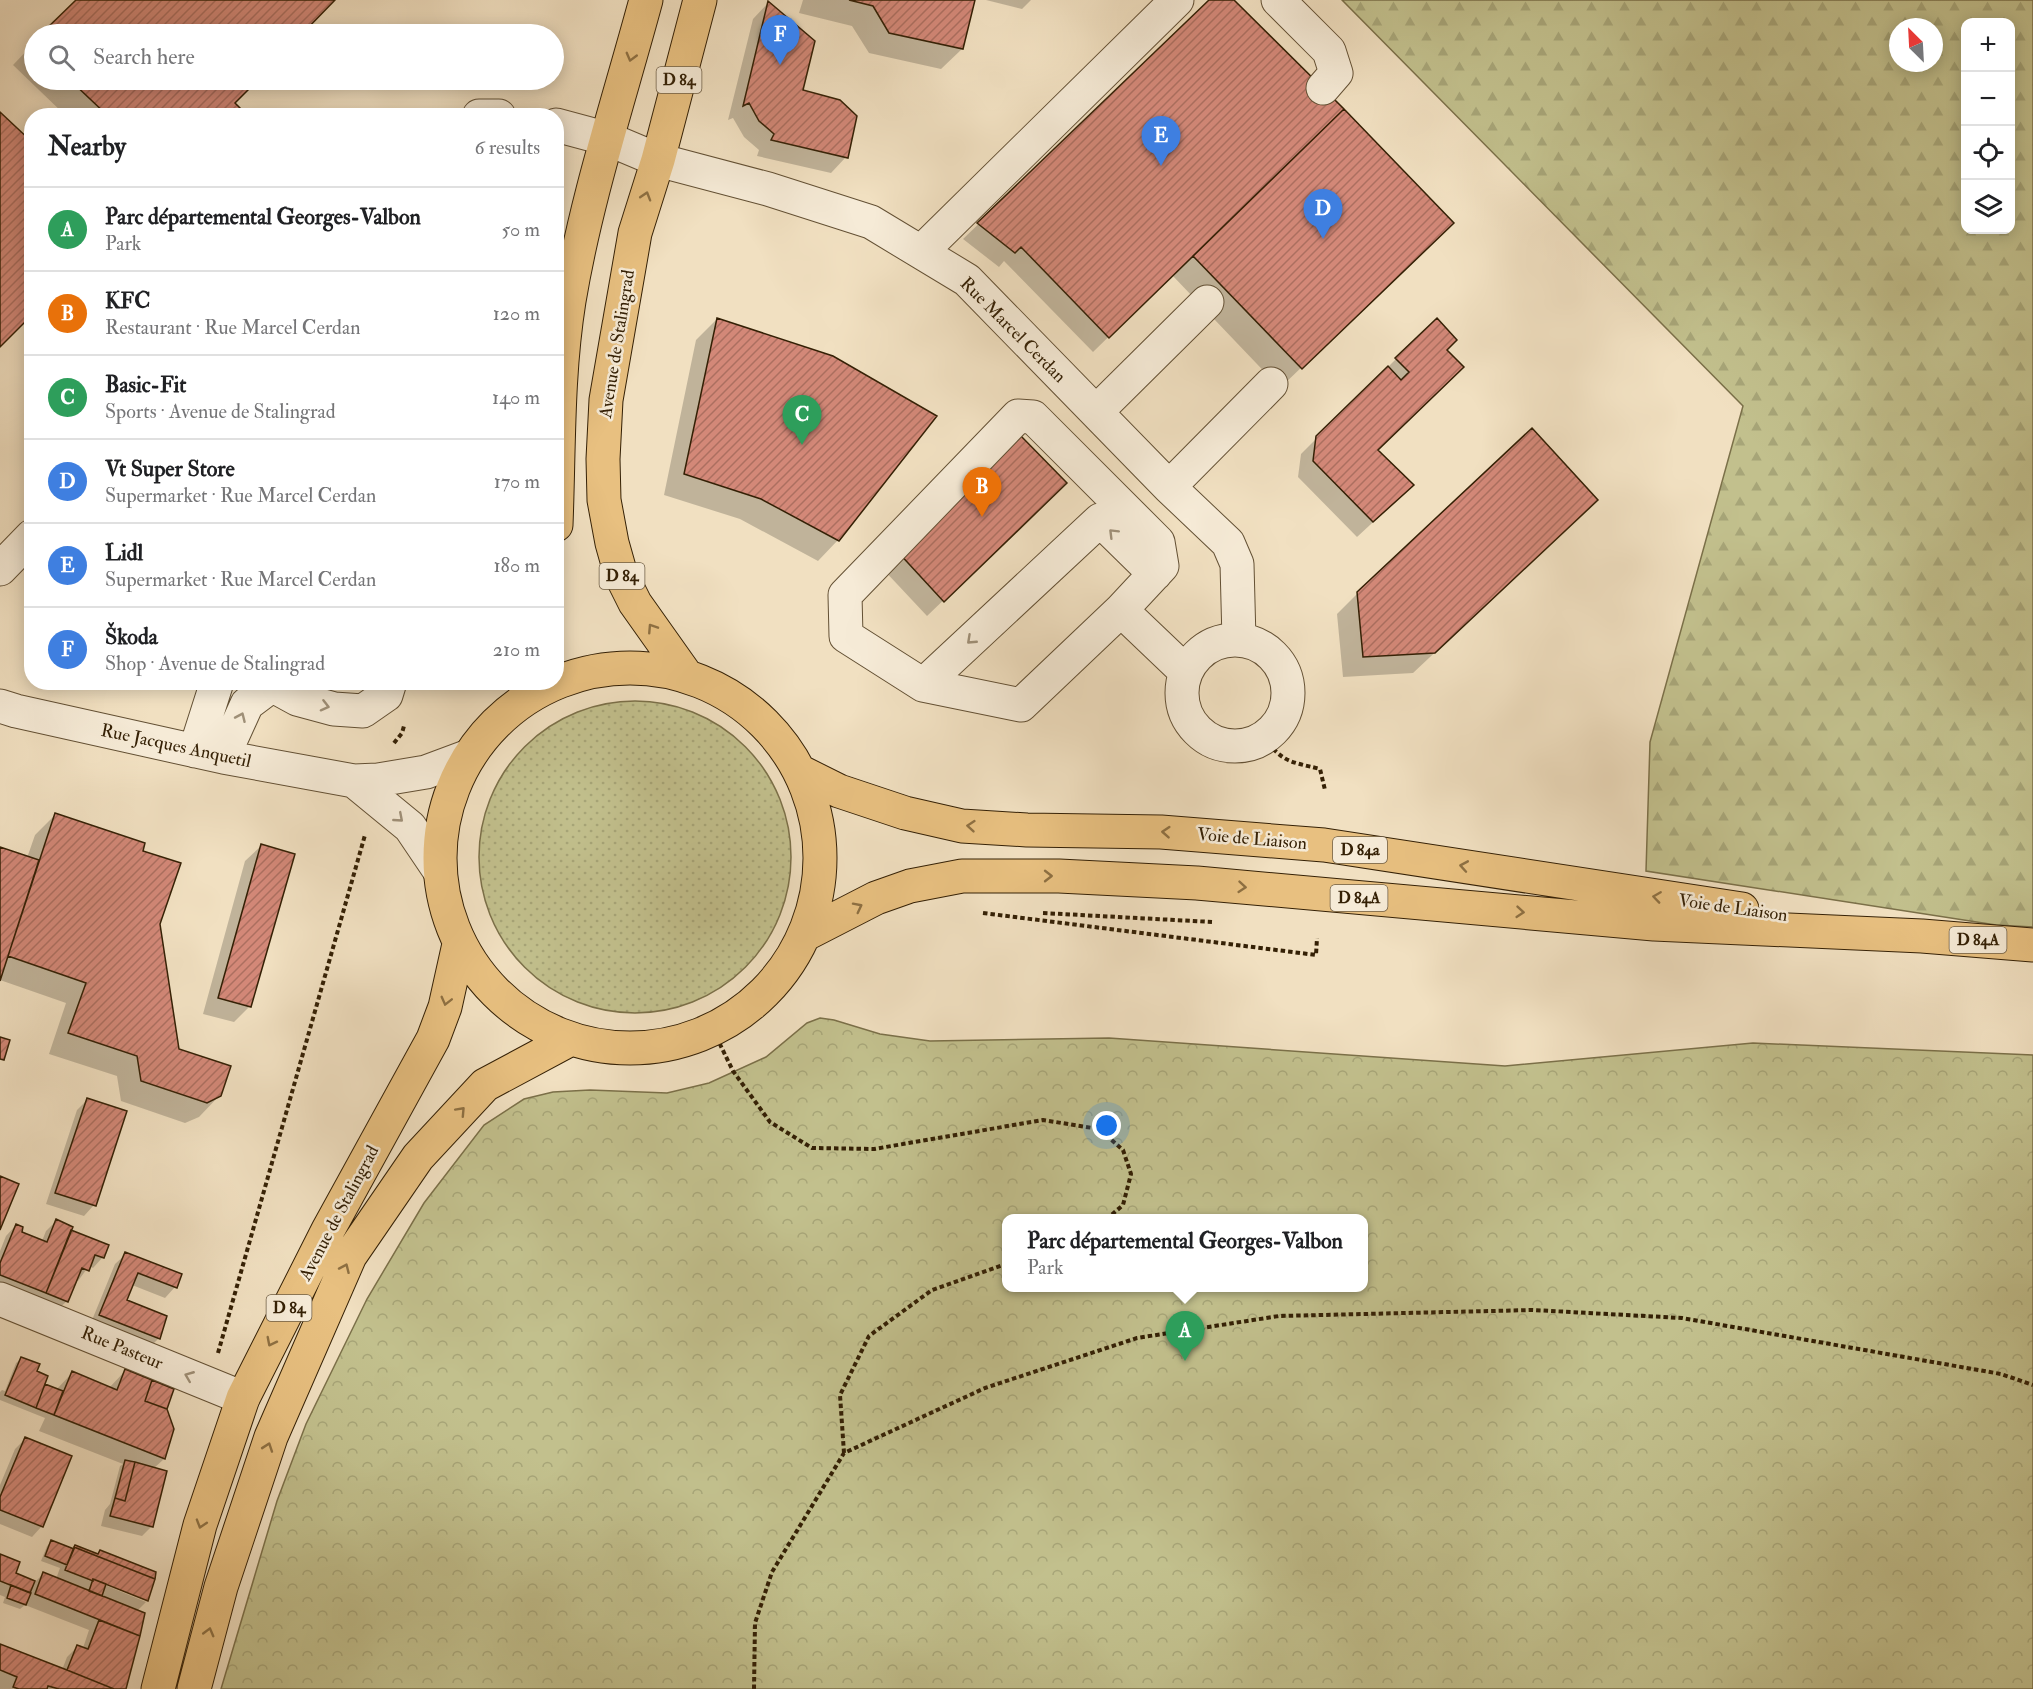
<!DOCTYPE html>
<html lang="en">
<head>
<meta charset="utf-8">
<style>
	:root { --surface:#fff; --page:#f6f6f6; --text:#202124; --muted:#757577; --line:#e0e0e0; --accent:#8f2418 }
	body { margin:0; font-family:"IM FELL Double Pica",serif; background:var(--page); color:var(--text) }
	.controls { position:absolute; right:18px; top:18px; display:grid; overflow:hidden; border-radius:12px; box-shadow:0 3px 15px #0003 }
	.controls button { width:54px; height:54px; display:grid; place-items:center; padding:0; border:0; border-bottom:2px solid var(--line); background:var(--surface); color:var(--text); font:30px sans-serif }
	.compass { position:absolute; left:1889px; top:18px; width:54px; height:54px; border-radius:50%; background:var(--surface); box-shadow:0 3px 15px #0003; rotate:336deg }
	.you { position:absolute; left:1107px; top:1126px; width:21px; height:21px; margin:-15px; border:4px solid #fff; border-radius:50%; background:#1a73e8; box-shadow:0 0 0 9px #1a73e833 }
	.badge { display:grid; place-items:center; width:39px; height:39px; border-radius:50%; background:var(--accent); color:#fff; font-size:20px; font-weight:700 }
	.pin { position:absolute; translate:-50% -50px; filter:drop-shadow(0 2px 3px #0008) }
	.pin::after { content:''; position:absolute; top:32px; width:21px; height:18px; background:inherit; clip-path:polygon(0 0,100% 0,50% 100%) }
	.popup { position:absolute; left:1002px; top:1214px; width:366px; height:78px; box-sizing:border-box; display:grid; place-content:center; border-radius:12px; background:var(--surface); filter:drop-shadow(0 2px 4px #0005); font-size:20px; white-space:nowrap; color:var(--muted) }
	.popup b { font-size:22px; color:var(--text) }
	.popup::after { content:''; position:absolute; left:50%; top:100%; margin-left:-12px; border:12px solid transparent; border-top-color:var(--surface) }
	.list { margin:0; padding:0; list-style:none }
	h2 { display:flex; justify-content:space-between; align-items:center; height:78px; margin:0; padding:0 24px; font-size:26px }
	h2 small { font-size:20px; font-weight:400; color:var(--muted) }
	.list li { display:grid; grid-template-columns:39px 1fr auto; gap:18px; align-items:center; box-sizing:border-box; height:84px; padding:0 24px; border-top:2px solid var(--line) }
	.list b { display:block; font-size:22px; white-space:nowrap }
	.list p { margin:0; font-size:20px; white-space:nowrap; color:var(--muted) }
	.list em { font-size:20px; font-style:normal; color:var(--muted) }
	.icon { flex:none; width:33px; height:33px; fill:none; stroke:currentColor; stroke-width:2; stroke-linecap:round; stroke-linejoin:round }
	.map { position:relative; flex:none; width:2033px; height:1689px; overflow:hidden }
	.search { position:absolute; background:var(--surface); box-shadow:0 3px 15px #0003; left:24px; top:24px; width:540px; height:66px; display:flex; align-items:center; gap:15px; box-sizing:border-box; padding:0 21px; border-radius:33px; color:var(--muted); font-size:22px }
	.panel { position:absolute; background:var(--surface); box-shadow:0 3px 15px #0003; left:24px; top:108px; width:540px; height:582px; border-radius:24px }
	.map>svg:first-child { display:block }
	.grass { fill:url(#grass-dots); stroke:#7b7049; stroke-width:1.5 }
	.forest { fill:url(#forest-firs); stroke:#7b7049; stroke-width:1.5; fill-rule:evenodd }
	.park { fill:url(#park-crowns); stroke:#7b7049; stroke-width:1.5; fill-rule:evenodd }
	.shadow { fill:#0003 }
	.building { fill:url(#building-hatch); stroke:#342005; stroke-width:1.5 }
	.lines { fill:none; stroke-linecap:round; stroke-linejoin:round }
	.minor-casing { stroke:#635034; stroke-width:35 }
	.major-casing { stroke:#342005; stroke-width:35 }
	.path { stroke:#342005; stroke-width:4; stroke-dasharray:4.5 3; stroke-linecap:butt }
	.minor { stroke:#f6ebd7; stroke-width:33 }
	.major { stroke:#e8c080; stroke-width:33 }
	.oneway { stroke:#8e7042 }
	.oneway2 { stroke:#9f9078 }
	.labels { text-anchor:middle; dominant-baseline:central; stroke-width:5; stroke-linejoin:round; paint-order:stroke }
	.shield { fill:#f6ebd7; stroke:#6e5d44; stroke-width:1.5 }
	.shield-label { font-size:16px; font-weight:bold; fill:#342005 }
	.street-label { font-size:18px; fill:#342005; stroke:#f6ebd7 }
</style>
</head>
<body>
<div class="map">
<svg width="2033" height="1689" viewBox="0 0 2033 1689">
	<defs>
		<pattern id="grass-dots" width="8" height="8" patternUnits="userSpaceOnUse" patternTransform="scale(1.5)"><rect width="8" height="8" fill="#c2c08d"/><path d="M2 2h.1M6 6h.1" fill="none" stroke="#a7a578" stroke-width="1.8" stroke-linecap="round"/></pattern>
		<pattern id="forest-firs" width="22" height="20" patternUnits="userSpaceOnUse" patternTransform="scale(1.5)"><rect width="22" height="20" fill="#c2c08d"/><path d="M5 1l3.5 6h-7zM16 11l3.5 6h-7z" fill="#a7a578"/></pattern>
		<pattern id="park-crowns" width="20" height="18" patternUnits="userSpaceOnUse" patternTransform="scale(1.5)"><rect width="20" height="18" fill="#c2c08d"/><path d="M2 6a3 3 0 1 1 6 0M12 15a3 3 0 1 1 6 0" fill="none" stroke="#a7a578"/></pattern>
		<pattern id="building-hatch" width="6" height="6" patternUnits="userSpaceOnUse" patternTransform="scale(1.5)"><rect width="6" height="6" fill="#d38878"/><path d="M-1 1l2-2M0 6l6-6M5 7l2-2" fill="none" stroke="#ac6f60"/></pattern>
	</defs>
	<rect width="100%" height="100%" fill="#f1e0c1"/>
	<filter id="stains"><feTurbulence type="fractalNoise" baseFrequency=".00333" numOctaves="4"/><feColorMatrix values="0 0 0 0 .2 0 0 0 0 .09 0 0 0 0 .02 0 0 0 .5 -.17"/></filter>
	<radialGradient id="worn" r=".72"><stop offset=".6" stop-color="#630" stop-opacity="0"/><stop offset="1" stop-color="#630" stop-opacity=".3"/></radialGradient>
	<path class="grass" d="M479 857a156 156 0 1 1 312 0a156 156 0 1 1-312 0Z"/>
	<path class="forest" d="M1342,0H2033V927L1996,925L1646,871L1650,742L1743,406ZM2010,22V230H1966V22ZM1898,27H1934V63H1898Z"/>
	<path class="park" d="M820,1018L834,1020L880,1034L930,1041L1109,1038L1505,1066L1753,1043L2033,1055V1689H221L277,1501L306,1424L367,1299L424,1203L484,1125L524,1099L553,1092L590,1090L667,1093L709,1083L766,1057L807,1023ZM1006,1218H1364V1288H1006Z"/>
	<path class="shadow" d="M77,0H333L299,34H43Z
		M803,0H974L962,49L941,69L869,53L852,26L799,13Z
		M986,0H1031L1022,9Z
		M1211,0H1232L1431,243L1280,388L1172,275L1093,352L1004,261L999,267L963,239Z
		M768,3L801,91L846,157L831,173L757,156L759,150L744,137L733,118L728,120L753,19Z
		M34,43V80H256L233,103L246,116H66L13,65Z
		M717,319L838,540L818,561L740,519L664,495L696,340Z
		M1445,350L1376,450L1396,501L1357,537L1298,477L1301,454L1396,359Z
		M1050,498L927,616L882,568L898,552Z
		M1576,520L1413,673L1343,677L1337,614L1358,593Z
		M55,815L141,852L158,924L177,1050L220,1095L199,1117L185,1123L121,1101L117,1076L49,1054L66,1003L0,980V849L27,858L35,835Z
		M261,846L293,855L249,1007L234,1022L203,1014L245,861Z
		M87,1100L94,1205L84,1216L46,1204L77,1110Z
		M56,1221L103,1257L93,1268L89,1266L78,1281L75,1280L67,1301L56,1311L0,1289V1251L6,1236L16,1225L20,1233L42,1241L46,1231Z
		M126,1254L175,1287L165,1298L132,1285L125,1301L159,1338L148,1349L90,1325L115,1264Z
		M21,1359L35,1372L43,1385L56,1390L72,1373L109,1388L125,1371L165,1409L172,1429L164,1459L153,1469L152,1526L142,1536L101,1526L105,1510L110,1504L120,1466L123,1464L39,1431L45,1418L0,1400V1392L2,1390L5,1391L16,1363Z
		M25,1439L42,1526L32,1537L0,1524V1485L15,1449Z
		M52,1541L95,1557L100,1552L105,1585L146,1602L137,1611L144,1613L125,1689H0V1645L62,1670L67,1657L77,1647L83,1648L89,1630L25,1605L20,1609L3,1603L5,1597L0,1595V1556L14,1573L35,1582L43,1574L56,1579L60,1568L41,1561L47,1546Z"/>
	<path class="building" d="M76,0H335L302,34H41Z
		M849,0H975L963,49L889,33L873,6Z
		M1209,0H1234L1344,109L1109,338L1021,247L1015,253L977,223Z
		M768,1L815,41L803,90L840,100L857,116L848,158L771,140L774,134L759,121L749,103L743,106Z
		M70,80H258L235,103L248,116H233L228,111L224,116H108Z
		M1344,109L1454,223L1302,369L1193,256Z
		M0,112L32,142V315L0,347Z
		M717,318L833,356L937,416L839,541L761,499L684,474Z
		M1437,318L1457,340L1447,350L1464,367L1378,450L1414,485L1373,522L1313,461L1316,436L1388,366L1401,380L1409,372L1395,358Z
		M1532,428L1598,500L1435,653L1363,657L1357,592Z
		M1019,434L1067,483L944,602L897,551Z
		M55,813L145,843L143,851L181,863L160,924L179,1049L231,1066L221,1096L207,1103L141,1081L137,1056L68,1033L86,983L8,956Z
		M261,844L295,854L251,1007L218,998Z
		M0,847L39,860L0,981Z
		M0,1037L10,1040L4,1060L0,1059Z
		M87,1098L127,1111L96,1206L55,1193Z
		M0,1176L19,1184L0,1230Z
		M56,1219L73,1227L46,1293L0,1275V1263L16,1224L23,1227L22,1232L47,1242Z
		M71,1230L109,1245L104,1258L95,1255L89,1271L82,1268L68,1302L46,1293Z
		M125,1252L182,1274L177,1288L138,1273L127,1300L167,1316L160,1339L99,1315Z
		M21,1357L40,1364L37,1371L48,1376L36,1408L5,1395Z
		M125,1369L152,1380L145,1401L167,1409L174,1429L165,1459L54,1415L72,1371L117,1390Z
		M152,1380L174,1389L167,1409L145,1401Z
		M45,1384L63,1391L54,1415L36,1408Z
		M25,1437L72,1456L43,1527L0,1510V1497Z
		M125,1460L135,1462L125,1501L115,1498Z
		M135,1462L167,1471L153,1527L110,1516L115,1498L125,1501Z
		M51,1540L74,1549L67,1565L45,1556Z
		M75,1545L98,1554L100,1550L156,1572L155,1579L74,1547Z
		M74,1547L155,1579L148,1601L93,1579V1581L65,1570Z
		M0,1554L20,1562L16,1573L35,1581L30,1593L0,1581Z
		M43,1572L145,1613L140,1636L35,1594Z
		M93,1579L106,1584L102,1596L89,1591Z
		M11,1585L31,1593L26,1605L7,1598Z
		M99,1620L140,1636L126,1689H114L67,1670L77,1645L88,1649Z
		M0,1644L67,1670L114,1689H59L48,1686L47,1689H19L13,1687L17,1677L0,1670Z"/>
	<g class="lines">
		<defs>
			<path id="minor" d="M1278,0L1329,51L1336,73L1323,88
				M479,116H499
				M556,125L608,139L658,160L768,189L871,222L967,280L1169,487L1228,543L1237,564L1239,640
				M921,252L1177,0
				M1096,412L1207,302
				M1018,416L1033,417L1158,542L1162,566L1121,610L1021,705L923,685L846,636L845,595Z
				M1169,487L1271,384
				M0,569L32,536
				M1121,610L1186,672
				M1182 693a53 53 0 1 1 106 0a53 53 0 1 1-106 0Z
				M266,682L297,699L334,709L363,711L386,695L390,682
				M923,685L1100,520L1155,574
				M0,706L16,711L223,757L354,781L378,780L426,772L469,756
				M195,751L217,682
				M223,757L247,704L271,686
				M354,781L410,827L439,870
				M0,1299L243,1398"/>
			<path id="major" d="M556,525C559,450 557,376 569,301C586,199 619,100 646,0
				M440 858a190 190 0 1 1 380 0a190 190 0 1 1-380 0Z
				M686,675L635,603L621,575L612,543L604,500L603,459L606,400L635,233L658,160L700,0
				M801,772L839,791L905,813L962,826L1027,830L1161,832L1324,845L1742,909
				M806,934L876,898L910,886L962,876H1059L1197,883L1654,924L1922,936L2033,945
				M158,1689L200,1525L243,1398L328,1230L433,1039L445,1007L459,944
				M194,1689L221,1587L271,1437L350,1256L418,1157L485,1085L569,1040"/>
		</defs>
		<use href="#minor" class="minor-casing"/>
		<use href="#major" class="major-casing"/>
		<path class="path" d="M1263,738C1285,763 1288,761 1320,769L1325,790
			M394,743L402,733L404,726
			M983,913L1316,955L1317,938
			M1043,913L1212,922
			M713,1030L733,1071L770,1122L812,1148L874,1149L1043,1120L1099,1129L1123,1150L1131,1174L1123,1205L1108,1218
			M218,1353L365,835
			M844,1453L840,1395L869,1336L932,1290L1006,1264
			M754,1689L755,1623L772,1572L844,1453L985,1388L1137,1338L1279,1316L1533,1310L1682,1318L2001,1374L2033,1385"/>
		<use href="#minor" class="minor"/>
		<use href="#major" class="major"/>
	</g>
	<defs><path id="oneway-chevron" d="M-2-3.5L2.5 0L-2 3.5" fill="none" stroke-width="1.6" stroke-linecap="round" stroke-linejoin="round" transform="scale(1.5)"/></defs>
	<g class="oneway">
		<use href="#oneway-chevron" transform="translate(631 57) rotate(105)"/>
		<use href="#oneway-chevron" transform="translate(646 196) rotate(-73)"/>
		<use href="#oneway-chevron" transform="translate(652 628) rotate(-123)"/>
		<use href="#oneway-chevron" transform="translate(971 826) rotate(-175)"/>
		<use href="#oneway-chevron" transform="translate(1166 832) rotate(-176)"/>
		<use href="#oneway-chevron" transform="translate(1464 866) rotate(-170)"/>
		<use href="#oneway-chevron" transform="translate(1048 876)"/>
		<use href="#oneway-chevron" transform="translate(1242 887) rotate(5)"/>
		<use href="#oneway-chevron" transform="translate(1657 897) rotate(-172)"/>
		<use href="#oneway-chevron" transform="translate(858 907) rotate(-27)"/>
		<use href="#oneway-chevron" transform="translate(1520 912) rotate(5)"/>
		<use href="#oneway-chevron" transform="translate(446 1001) rotate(104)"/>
		<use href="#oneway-chevron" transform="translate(461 1111) rotate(-47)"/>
		<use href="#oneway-chevron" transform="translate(345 1268) rotate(-66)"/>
		<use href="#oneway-chevron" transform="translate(271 1342) rotate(117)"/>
		<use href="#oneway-chevron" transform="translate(268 1447) rotate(-71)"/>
		<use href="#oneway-chevron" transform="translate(201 1524) rotate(107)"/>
		<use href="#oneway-chevron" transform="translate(209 1632) rotate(-75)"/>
	</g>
	<g class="oneway2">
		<use href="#oneway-chevron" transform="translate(1113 533) rotate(-135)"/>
		<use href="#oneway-chevron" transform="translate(971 640) rotate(137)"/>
		<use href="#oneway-chevron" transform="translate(325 706) rotate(14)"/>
		<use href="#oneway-chevron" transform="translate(241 717) rotate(-66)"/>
		<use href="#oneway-chevron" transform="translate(399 818) rotate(41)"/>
		<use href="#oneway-chevron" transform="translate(189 1376) rotate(-158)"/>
	</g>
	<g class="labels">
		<g class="shield">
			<rect x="656.5" y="67" width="45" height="26" rx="4.5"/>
			<rect x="599.5" y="563" width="45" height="26" rx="4.5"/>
			<rect x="1333" y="837" width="54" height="26" rx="4.5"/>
			<rect x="1330.5" y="885" width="57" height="26" rx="4.5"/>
			<rect x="1949.5" y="927" width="57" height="26" rx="4.5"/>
			<rect x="266.5" y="1295" width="45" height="26" rx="4.5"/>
		</g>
		<g class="shield-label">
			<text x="679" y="80">D 84</text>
			<text x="622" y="576">D 84</text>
			<text x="1360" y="850">D 84a</text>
			<text x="1359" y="898">D 84A</text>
			<text x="1978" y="940">D 84A</text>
			<text x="289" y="1308">D 84</text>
		</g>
		<g class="street-label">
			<text transform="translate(1013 330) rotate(45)">Rue Marcel Cerdan</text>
			<text transform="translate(617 344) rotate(-81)">Avenue de Stalingrad</text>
			<text transform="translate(176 746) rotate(12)">Rue Jacques Anquetil</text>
			<text transform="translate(1252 839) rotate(5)">Voie de Liaison</text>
			<text transform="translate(1733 908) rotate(8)">Voie de Liaison</text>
			<text transform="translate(339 1213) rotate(-62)">Avenue de Stalingrad</text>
			<text transform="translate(122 1348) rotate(22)">Rue Pasteur</text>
		</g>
	</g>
	<rect width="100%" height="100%" filter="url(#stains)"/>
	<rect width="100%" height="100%" fill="url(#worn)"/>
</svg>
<div class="controls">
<button>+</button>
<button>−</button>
<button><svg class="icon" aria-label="locate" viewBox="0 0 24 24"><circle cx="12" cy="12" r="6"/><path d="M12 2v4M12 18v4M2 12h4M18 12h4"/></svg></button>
<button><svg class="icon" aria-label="layers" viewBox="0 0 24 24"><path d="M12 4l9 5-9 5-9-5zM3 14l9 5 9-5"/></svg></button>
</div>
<svg class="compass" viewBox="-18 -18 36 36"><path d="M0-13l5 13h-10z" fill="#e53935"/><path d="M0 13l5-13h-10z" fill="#757577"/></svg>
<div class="you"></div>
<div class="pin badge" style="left:1185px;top:1361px;background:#2e9e5b">A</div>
<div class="popup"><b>Parc départemental Georges-Valbon</b>Park</div>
<div class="pin badge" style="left:982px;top:517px;background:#e8710a">B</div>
<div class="pin badge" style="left:802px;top:445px;background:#2e9e5b">C</div>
<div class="pin badge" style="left:1323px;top:239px;background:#3f7fe0">D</div>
<div class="pin badge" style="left:1161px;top:166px;background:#3f7fe0">E</div>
<div class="pin badge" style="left:780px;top:65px;background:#3f7fe0">F</div>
<div class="search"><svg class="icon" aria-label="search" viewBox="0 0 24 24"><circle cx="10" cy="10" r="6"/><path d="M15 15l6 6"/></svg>Search here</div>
<section class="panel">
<h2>Nearby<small>6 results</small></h2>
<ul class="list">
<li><span class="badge" style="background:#2e9e5b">A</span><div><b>Parc départemental Georges-Valbon</b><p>Park</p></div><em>50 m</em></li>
<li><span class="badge" style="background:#e8710a">B</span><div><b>KFC</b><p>Restaurant · Rue Marcel Cerdan</p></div><em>120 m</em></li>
<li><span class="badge" style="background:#2e9e5b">C</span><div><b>Basic-Fit</b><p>Sports · Avenue de Stalingrad</p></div><em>140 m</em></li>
<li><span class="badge" style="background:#3f7fe0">D</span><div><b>Vt Super Store</b><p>Supermarket · Rue Marcel Cerdan</p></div><em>170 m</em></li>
<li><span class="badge" style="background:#3f7fe0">E</span><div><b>Lidl</b><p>Supermarket · Rue Marcel Cerdan</p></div><em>180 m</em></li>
<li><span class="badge" style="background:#3f7fe0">F</span><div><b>Škoda</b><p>Shop · Avenue de Stalingrad</p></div><em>210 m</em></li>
</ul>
</section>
</div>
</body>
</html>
